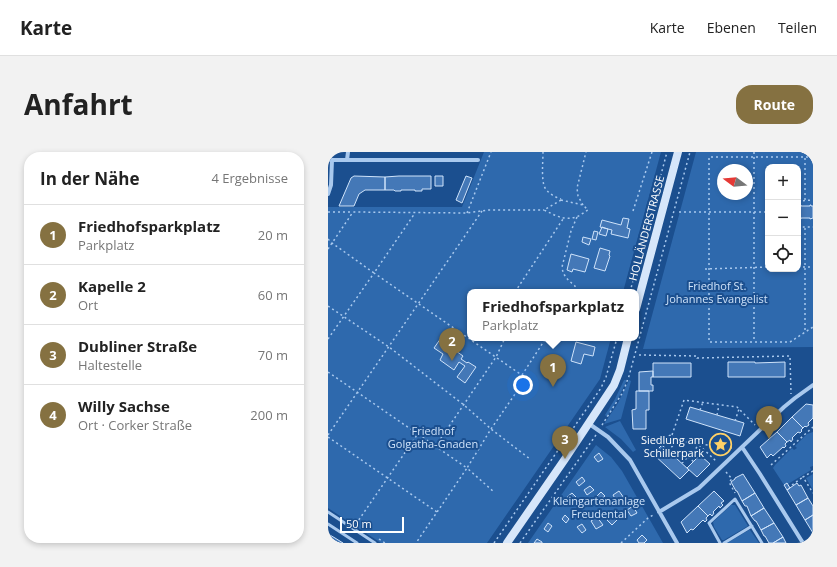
<!DOCTYPE html>
<html lang="de">
<head>
<meta charset="utf-8">
<style>
	:root { --surface:#fff; --page:#f2f2f2; --text:#222; --muted:#767676; --line:#e0e0e0; --accent:#857141 }
	body { margin:0; font-family:"Open Sans",sans-serif; background:var(--page); color:var(--text) }
	.controls { position:absolute; right:12px; top:12px; display:grid; overflow:hidden; border-radius:8px; box-shadow:0 2px 6px #0003 }
	.controls button { width:36px; height:36px; display:grid; place-items:center; padding:0; border:0; border-bottom:1px solid var(--line); background:var(--surface); color:var(--text); font:20px sans-serif }
	.compass { position:absolute; left:389px; top:12px; width:36px; height:36px; border-radius:50%; background:var(--surface); box-shadow:0 2px 6px #0003; rotate:286deg }
	.scale { position:absolute; left:12px; bottom:10px; width:64px; box-sizing:border-box; padding-left:4px; border:2px solid #fff; border-top:0; font-size:11px; line-height:14px; white-space:nowrap; color:#fff; -webkit-text-stroke:3px #1b4f8f; paint-order:stroke }
	.you { position:absolute; left:195px; top:233px; width:14px; height:14px; margin:-10px; border:3px solid #fff; border-radius:50%; background:#1a73e8; box-shadow:0 0 0 6px #1a73e833 }
	.badge { display:grid; place-items:center; width:26px; height:26px; border-radius:50%; background:var(--accent); color:#fff; font-size:13px; font-weight:700 }
	.pin { position:absolute; translate:-50% -33px; filter:drop-shadow(0 1px 2px #0008) }
	.pin::after { content:''; position:absolute; top:21px; width:14px; height:12px; background:inherit; clip-path:polygon(0 0,100% 0,50% 100%) }
	.popup { position:absolute; left:139px; top:137px; width:172px; height:52px; box-sizing:border-box; display:grid; place-content:center; border-radius:8px; background:var(--surface); filter:drop-shadow(0 1px 3px #0005); font-size:13px; white-space:nowrap; color:var(--muted) }
	.popup b { font-size:15px; color:var(--text) }
	.popup::after { content:''; position:absolute; left:50%; top:100%; margin-left:-8px; border:8px solid transparent; border-top-color:var(--surface) }
	.list { margin:0; padding:0; list-style:none }
	h2 { display:flex; justify-content:space-between; align-items:center; height:52px; margin:0; padding:0 16px; font-size:17px }
	h2 small { font-size:13px; font-weight:400; color:var(--muted) }
	.list li { display:grid; grid-template-columns:26px 1fr auto; gap:12px; align-items:center; box-sizing:border-box; height:60px; padding:0 16px; border-top:1px solid var(--line) }
	.list b { display:block; font-size:15px; white-space:nowrap }
	.list p { margin:0; font-size:13px; white-space:nowrap; color:var(--muted) }
	.list em { font-size:13px; font-style:normal; color:var(--muted) }
	.icon { flex:none; width:22px; height:22px; fill:none; stroke:currentColor; stroke-width:2; stroke-linecap:round; stroke-linejoin:round }
	.map { position:relative; flex:none; width:485px; height:391px; overflow:hidden; border-radius:16px }
	header { display:flex; align-items:center; gap:24px; box-sizing:border-box; height:56px; padding:0 20px; background:var(--surface); border-bottom:1px solid var(--line) }
	header strong { font-size:19px }
	nav { display:flex; gap:22px; margin-inline-start:auto; font-size:14px }
	.intro { display:flex; align-items:center; justify-content:space-between; box-sizing:border-box; height:96px; padding:0 24px }
	h1 { margin:0; font-size:28px }
	.button { padding:10px 18px; border-radius:16px; background:var(--accent); color:#fff; font-size:14px; font-weight:700 }
	main { display:flex; gap:24px; padding:0 24px }
	aside { flex:1; background:var(--surface); border-radius:16px; box-shadow:0 2px 6px #0003 }
	.map>svg:first-child { display:block }
	.green { fill:#2e69ad; fill-rule:evenodd }
	.building { fill:#4478b7; stroke:#cfe3fa }
	.lines { fill:none; stroke-linecap:round; stroke-linejoin:round }
	.path { stroke:#a9c9ee; stroke-width:1.5; stroke-dasharray:2 3; stroke-linecap:butt }
	.lane { stroke:#a9c9ee; stroke-width:3 }
	.street { stroke:#a9c9ee; stroke-width:4 }
	.secondary { stroke:#d6e6fa; stroke-width:8 }
	.labels { text-anchor:middle; dominant-baseline:central; stroke-width:4; stroke-linejoin:round; paint-order:stroke }
	.street-label { font-size:11px; fill:#fff; stroke:#1b4f8f }
	.park-label { font-size:11px; fill:#cfe3fa; stroke:#1b4f8f }
	.poi-label { font-size:11px; fill:#fff; stroke:#1b4f8f; text-anchor:end }
</style>
</head>
<body>
<header>
<strong>Karte</strong>
<nav><a>Karte</a><a>Ebenen</a><a>Teilen</a></nav>
</header>
<div class="intro"><h1>Anfahrt</h1><a class="button">Route</a></div>
<main>
<aside>
<h2>In der Nähe<small>4 Ergebnisse</small></h2>
<ul class="list">
<li><span class="badge">1</span><div><b>Friedhofsparkplatz</b><p>Parkplatz</p></div><em>20 m</em></li>
<li><span class="badge">2</span><div><b>Kapelle 2</b><p>Ort</p></div><em>60 m</em></li>
<li><span class="badge">3</span><div><b>Dubliner Straße</b><p>Haltestelle</p></div><em>70 m</em></li>
<li><span class="badge">4</span><div><b>Willy Sachse</b><p>Ort · Corker Straße</p></div><em>200 m</em></li>
</ul>
</aside>
<div class="map">
<svg width="485" height="391" viewBox="0 0 485 391">
	<rect width="100%" height="100%" fill="#1b4f8f"/>
	<path class="green" d="M156,0H333L295,140H142V186H283L272,227L159,391H53L0,356V55H134Z
		M368,0H485V195L315,197ZM440,15H470V117H440ZM395,18H419V42H395Z
		M296,228H299L290,247L279,265L277,263L287,247Z
		M301,228L303,229L293,267L276,272L290,251Z
		M292,269L308,298L305,300L293,287L277,275Z
		M485,280V314L482,315L483,318L460,332L459,331L456,333L445,316L447,313L464,296L466,298L469,296L467,294L479,282Z
		M268,293L283,305L294,319L335,391H200Z
		M485,322V338L478,326Z
		M403,353H407L420,374L396,388H394L386,375L385,370Z
		M422,378L431,391H399L421,378Z"/>
	<path class="building" d="M26,24L57,25V38H37L31,42L26,54H11L23,26Z
		M71,24H103V37H94V39H87V38H73V39H67L66,38H57V25Z
		M107,24H115V34H107Z
		M138,24L144,26L134,51L128,48Z
		M472,53H473V54H482V53H483V54H485V66L482,67V66H473V67H472V66H470V54H472Z
		M295,66L301,67L299,76L302,77L300,86L283,82L284,78L272,75L274,68L293,73Z
		M274,75L280,77L278,84L271,82Z
		M266,79L270,80L268,88L264,87Z
		M255,85L263,87L261,93L254,90Z
		M272,96L282,99L281,103L282,104L277,119L266,116Z
		M243,102L261,107L257,120L245,117L244,120L239,118Z
		M113,186L117,189L114,194L119,197L121,194L135,204L133,207L139,211L140,210L148,215L137,231L129,225L137,214L131,210L126,218L112,208L115,202L106,196Z
		M248,190L267,195L265,204L256,202L253,212L243,209Z
		M400,210H427V211L457,210V225H400Z
		M325,211H363V225H325Z
		M325,219V225H323V233H325V239H311V220Z
		M308,239H321V258H318V277H305L304,258L308,257Z
		M478,252L485,253V266L480,271L481,273L478,275L477,274L475,276L464,265Z
		M362,255L416,271L412,284L358,267Z
		M464,265L475,276L473,278L474,279L472,281L470,280L464,286L465,287L463,290L462,288L459,290L449,280Z
		M449,280L459,290L457,292L458,294L456,296L455,295L445,304L443,302L439,306L432,295Z
		M334,293L361,318L352,327L325,302Z
		M271,301L275,307L270,310L266,305Z
		M372,303L382,312L369,325L359,316Z
		M415,322L427,341L414,349L409,339H408L403,330L407,327V326Z
		M254,325L257,329L251,334L248,330Z
		M459,331L462,336L459,338L456,333Z
		M469,331L471,334L473,333L480,346L468,353L459,338Z
		M262,334L266,338L259,343L256,338Z
		M291,339L296,346L289,350L285,343Z
		M386,339L396,349L393,351L395,353L392,356L391,354L385,360L386,361L384,364L382,362L380,364L370,354Z
		M273,340L277,344L271,349L268,345Z
		M244,341L248,345L243,350L239,345Z
		M427,341L436,356L423,364L419,354H417L414,349Z
		M480,346L485,354V363L477,368L468,353Z
		M305,354L309,361L303,364L299,358Z
		M370,354L380,364L378,366L379,368L377,370L375,368L365,378L363,377L359,381L353,370Z
		M436,356L446,371L433,378L428,369H427L423,364Z
		M286,362L290,367L284,373L279,368Z
		M237,363L241,367L238,371L234,367Z
		M485,363V381L477,368Z
		M269,365L275,373L268,377L263,369Z
		M220,371L224,374L220,380L216,377Z
		M446,371L455,385L445,391H441L437,384H436L433,378Z
		M254,372L258,378L254,381L249,375Z
		M0,382L7,386L15,391H0Z
		M314,383L319,388L316,391H311L309,388Z
		M455,385L458,391H445Z
		M209,387L214,390V391H206Z"/>
	<g class="lines">
		<path class="path" d="M215,0C215,10 213,28 217,36C221,42 227,45 233,47
			M426,0V190
			M485,5H381V190H462L485,175
			M477,6V48
			M233,48L255,53L260,58C256,60 252,64 248,65C235,69 227,63 216,58Z
			M470,49L485,48
			M255,53L250,44L249,36L258,0
			M305,59L324,0
			M0,60H25
			M351,60H440
			M139,61L163,0
			M470,74L472,75H485
			M477,76V179
			M0,87L4,91L46,121L87,61
			M0,97L25,60L139,61L160,58H216
			M470,115H485
			M377,117L440,115
			M187,140L235,67
			M247,140V134C240,128 235,124 234,115L243,79L249,65
			M302,140L339,0
			M0,154L61,195L136,253L163,277L202,307
			M0,187L46,121L198,226L163,277L139,316L166,340
			M311,203L369,204V206L462,204L463,242
			M0,220L139,316L88,391
			M194,223L218,186
			M372,258L375,250
			M389,263L391,253
			M407,269L411,257
			M274,273L295,240L301,224L362,0
			M0,283L154,59
			M344,283L356,248L409,255L427,273
			M0,285L109,360
			M331,286L344,283L349,289L404,296
			M107,295L168,205L177,186
			M340,299L349,289
			M360,305L366,310
			M354,311L371,293L389,310
			M443,313L485,275
			M485,319L475,325L485,341
			M398,320L404,327L401,330L407,341
			M464,333L475,325
			M28,372L89,283
			M51,387L57,391
			M166,391L273,236L278,225L289,186
			M192,391L268,283
			M293,391L320,366L327,362"/>
		<path class="lane" d="M0,360L47,391
			M0,372L29,391
			M392,391L381,371L407,347L434,391
			M396,391L424,374"/>
		<path class="street" d="M0,8H150
			M19,8L20,0
			M0,42L3,33L4,8
			M260,271L280,285L302,308L349,391
			M414,295L432,322L475,391
			M331,360L371,336L456,255L467,246L485,233"/>
		<path class="secondary" d="M308,157L350,0
			M179,391L237,307L286,233L292,218L300,186"/>
	</g>
	<defs>
		<symbol id="sight-ring" viewBox="-11 -11 22 22"><circle r="9.5" fill="#1b4f8f" stroke="#ffd166" stroke-width="1.5"/><path d="M0-6L1.8-2.2L6-1.7L2.9 1.2L3.7 5.4L0 3.3L-3.7 5.4L-2.9 1.2L-6-1.7L-1.8-2.2Z" fill="#ffd166"/></symbol>
	</defs>
	<g fill-rule="evenodd">
		<use href="#sight-ring" x="380" y="280" width="25" height="25"/>
	</g>
	<g class="labels">
		<g class="street-label">
			<text transform="translate(318 76) rotate(-75)">HOLLÄNDERSTRASSE</text>
		</g>
		<g class="park-label">
			<text x="389" y="133">Friedhof St.<tspan x="389" dy="13">Johannes Evangelist</tspan></text>
			<text x="105" y="278">Friedhof<tspan x="105" dy="13">Golgatha-Gnaden</tspan></text>
			<text x="271" y="348">Kleingartenanlage<tspan x="271" dy="13">Freudental</tspan></text>
		</g>
		<g class="poi-label">
			<text x="376" y="287">Siedlung am<tspan x="376" dy="13">Schillerpark</tspan></text>
		</g>
	</g>
</svg>
<div class="controls">
<button>+</button>
<button>−</button>
<button><svg class="icon" aria-label="locate" viewBox="0 0 24 24"><circle cx="12" cy="12" r="6"/><path d="M12 2v4M12 18v4M2 12h4M18 12h4"/></svg></button>
</div>
<svg class="compass" viewBox="-18 -18 36 36"><path d="M0-13l5 13h-10z" fill="#e53935"/><path d="M0 13l5-13h-10z" fill="#767676"/></svg>
<div class="scale">50 m</div>
<div class="you"></div>
<div class="pin badge" style="left:225px;top:235px">1</div>
<div class="popup"><b>Friedhofsparkplatz</b>Parkplatz</div>
<div class="pin badge" style="left:124px;top:209px">2</div>
<div class="pin badge" style="left:237px;top:307px">3</div>
<div class="pin badge" style="left:441px;top:287px">4</div>
</div>
</main>
</body>
</html>
